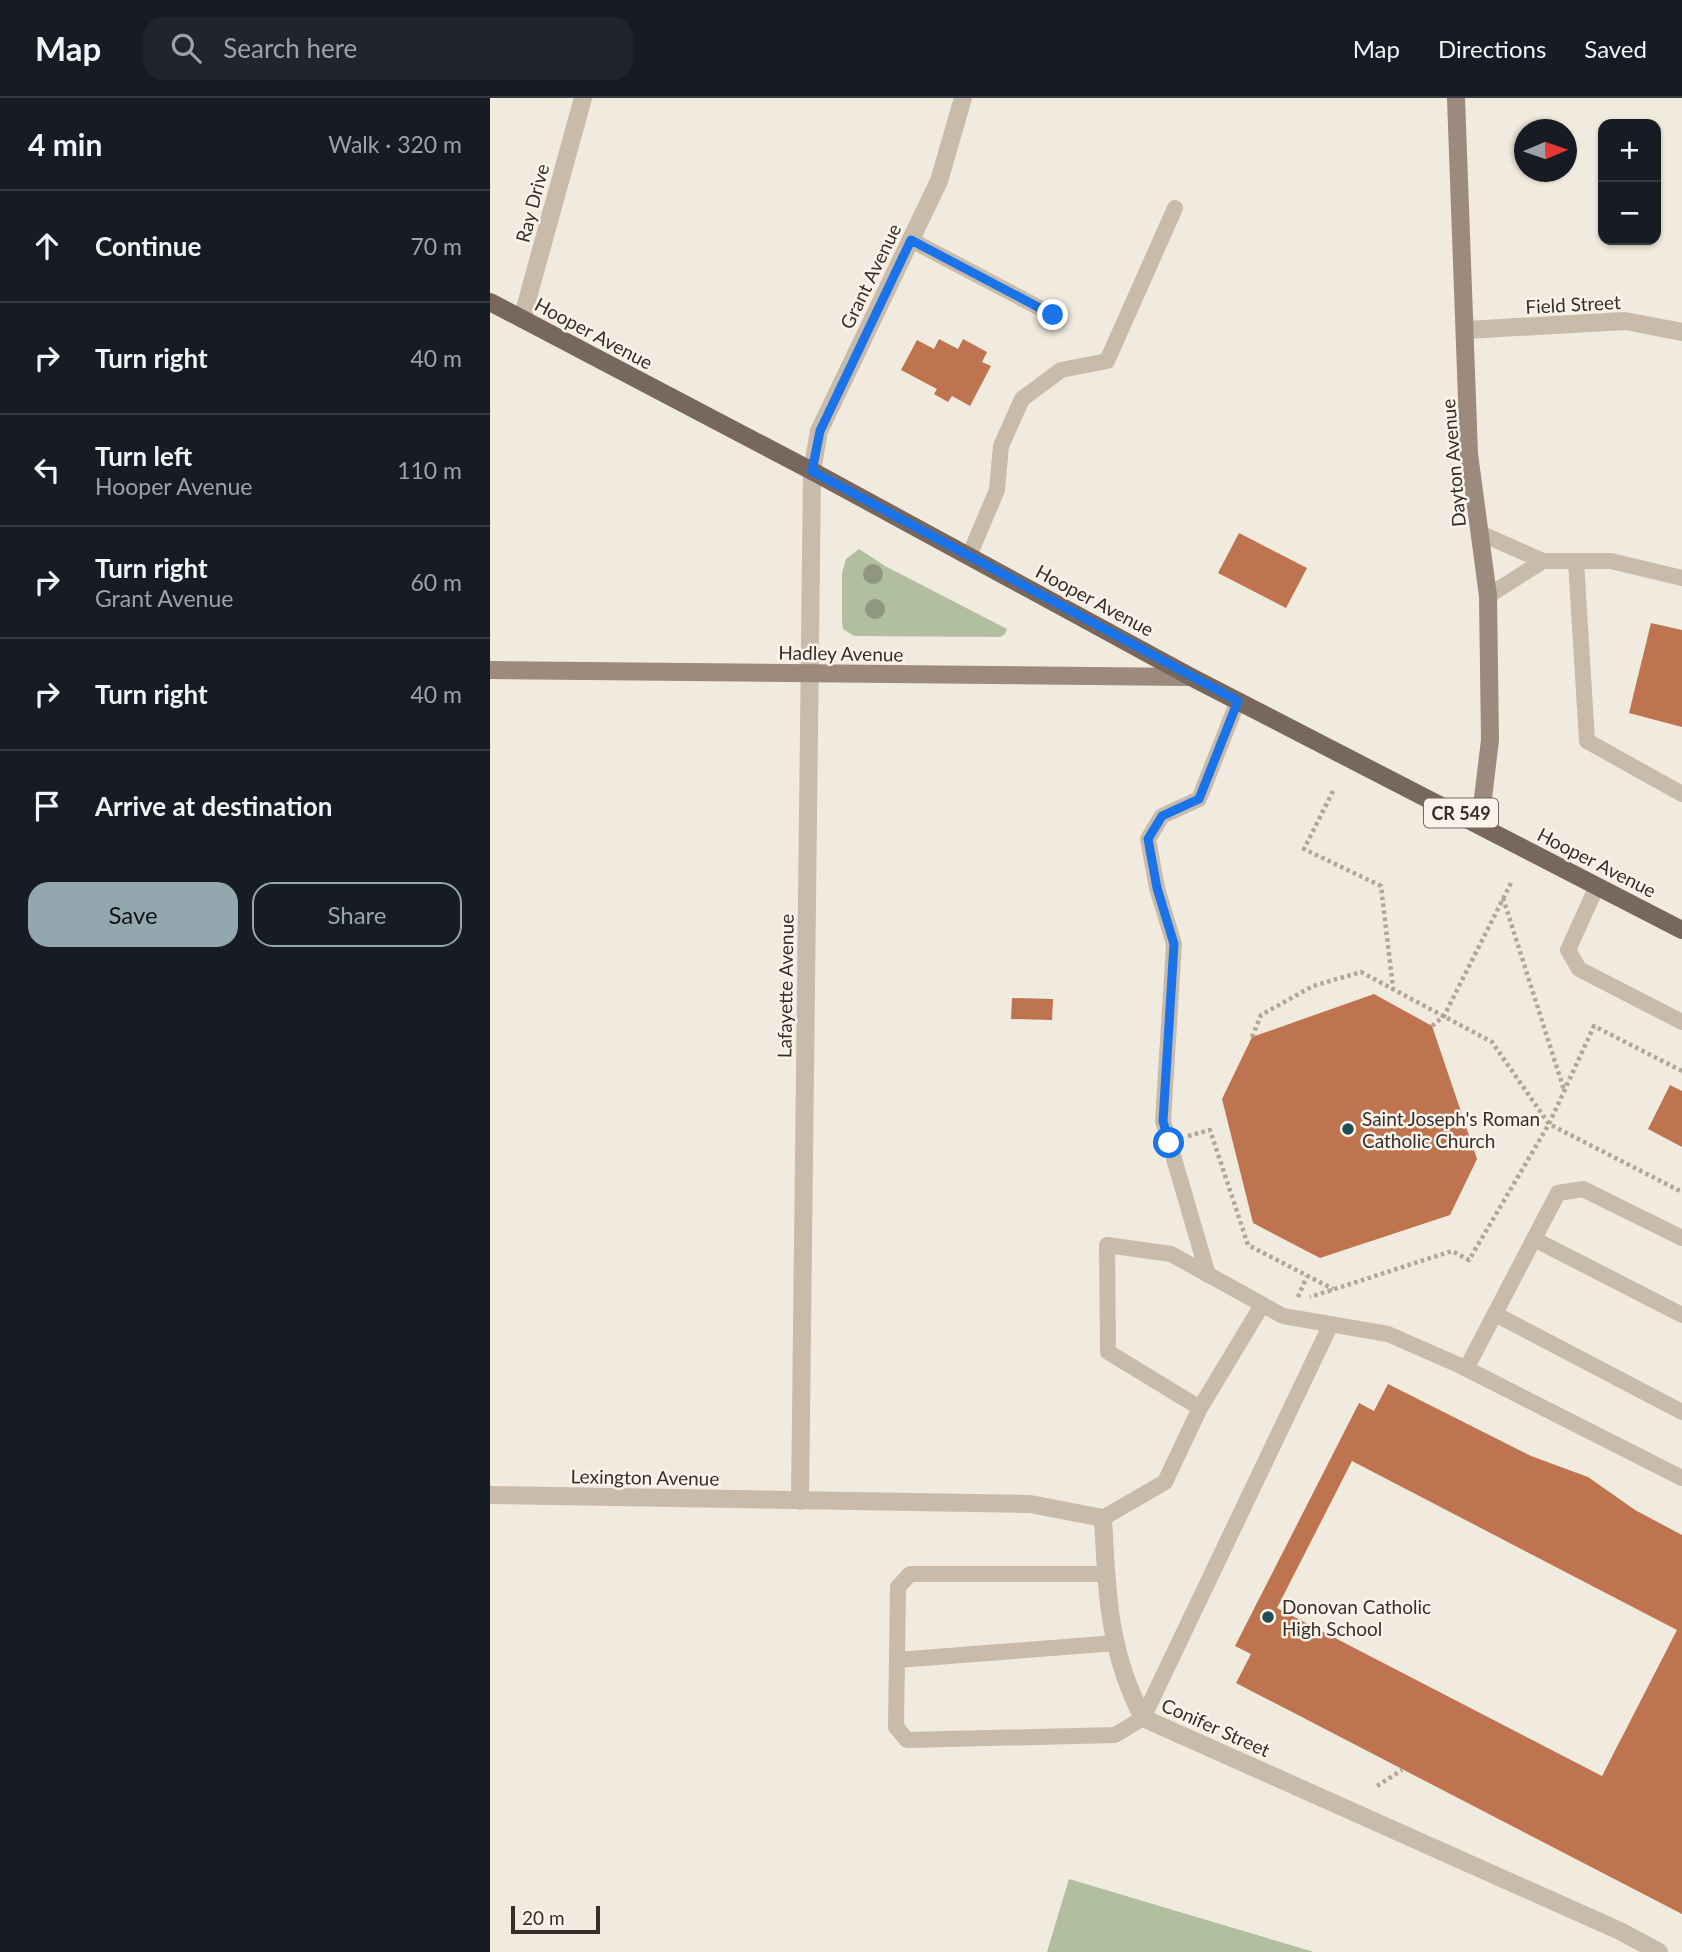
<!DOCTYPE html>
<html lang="en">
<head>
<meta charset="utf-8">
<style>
	:root { --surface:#171b24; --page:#20242c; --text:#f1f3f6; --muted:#9ea1a6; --line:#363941; --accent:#93a8ae }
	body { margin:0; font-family:Lato,sans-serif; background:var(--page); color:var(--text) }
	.controls { position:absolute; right:21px; top:21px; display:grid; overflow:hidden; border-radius:14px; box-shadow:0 2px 5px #0004 }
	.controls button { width:63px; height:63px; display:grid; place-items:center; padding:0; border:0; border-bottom:2px solid var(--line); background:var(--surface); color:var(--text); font:35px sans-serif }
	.compass { position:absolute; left:1024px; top:21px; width:63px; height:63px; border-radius:50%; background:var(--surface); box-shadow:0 2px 5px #0004; rotate:88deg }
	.scale { position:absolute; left:21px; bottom:18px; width:89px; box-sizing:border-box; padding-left:7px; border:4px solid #362f29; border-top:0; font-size:19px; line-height:24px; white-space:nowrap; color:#362f29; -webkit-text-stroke:5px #f9f3ea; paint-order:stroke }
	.stop { position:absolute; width:21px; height:21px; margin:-16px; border:5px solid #1a73e8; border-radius:50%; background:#fff }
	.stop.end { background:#1a73e8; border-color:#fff; box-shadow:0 2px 7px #0008 }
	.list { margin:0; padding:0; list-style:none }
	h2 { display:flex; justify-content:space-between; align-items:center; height:91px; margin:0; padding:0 28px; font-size:30px }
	h2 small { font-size:23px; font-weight:400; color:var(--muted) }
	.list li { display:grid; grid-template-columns:46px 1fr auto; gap:21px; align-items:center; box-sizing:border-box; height:112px; padding:0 28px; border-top:2px solid var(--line) }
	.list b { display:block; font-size:26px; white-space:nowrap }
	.list p { margin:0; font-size:23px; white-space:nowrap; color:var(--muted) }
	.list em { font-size:23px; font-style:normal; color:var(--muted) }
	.actions { display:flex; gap:14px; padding:21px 28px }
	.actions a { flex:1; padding:16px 0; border:2px solid var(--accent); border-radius:21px; text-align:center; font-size:24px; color:var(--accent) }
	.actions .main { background:var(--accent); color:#111 }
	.icon { flex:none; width:38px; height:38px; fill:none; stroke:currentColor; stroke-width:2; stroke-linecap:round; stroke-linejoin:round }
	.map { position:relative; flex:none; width:1192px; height:1854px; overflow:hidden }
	header { display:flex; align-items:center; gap:42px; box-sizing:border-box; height:98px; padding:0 35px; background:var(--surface); border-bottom:2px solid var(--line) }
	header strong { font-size:33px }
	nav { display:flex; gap:38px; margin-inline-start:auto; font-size:24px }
	.search { width:490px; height:63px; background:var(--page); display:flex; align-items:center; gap:18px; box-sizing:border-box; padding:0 24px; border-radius:21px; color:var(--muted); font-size:26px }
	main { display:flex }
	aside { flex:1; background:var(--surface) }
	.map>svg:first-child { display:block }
	.green { fill:#b1bf9f }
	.building { fill:#be744f; fill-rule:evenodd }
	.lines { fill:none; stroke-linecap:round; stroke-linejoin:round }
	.path { stroke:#b4a595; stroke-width:4.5; stroke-dasharray:3.5 3.5; stroke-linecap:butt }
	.lane { stroke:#c8bbaa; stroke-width:16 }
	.street { stroke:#c8bbaa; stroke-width:18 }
	.secondary { stroke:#9c8a7c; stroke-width:18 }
	.primary { stroke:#77675c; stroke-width:18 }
	.tree { fill:#91977e }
	.route { stroke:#1a73e8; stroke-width:9 }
	.poi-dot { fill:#214d55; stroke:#f9f3ea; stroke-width:2.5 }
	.labels { text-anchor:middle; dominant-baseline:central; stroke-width:5; stroke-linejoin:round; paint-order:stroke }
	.shield { fill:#f9f3ea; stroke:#706a63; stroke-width:2 }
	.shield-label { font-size:18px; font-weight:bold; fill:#362f29 }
	.street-label { font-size:19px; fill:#362f29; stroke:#f9f3ea }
	.poi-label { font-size:19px; fill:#362f29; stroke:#f9f3ea; text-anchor:start }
</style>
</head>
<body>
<header>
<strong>Map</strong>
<div class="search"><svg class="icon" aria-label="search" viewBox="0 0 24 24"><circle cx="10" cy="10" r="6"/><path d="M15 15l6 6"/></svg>Search here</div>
<nav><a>Map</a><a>Directions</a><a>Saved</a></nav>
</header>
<main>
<aside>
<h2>4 min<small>Walk · 320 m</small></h2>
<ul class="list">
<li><svg class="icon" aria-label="ahead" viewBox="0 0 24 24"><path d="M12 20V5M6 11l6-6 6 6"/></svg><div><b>Continue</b></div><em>70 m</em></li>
<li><svg class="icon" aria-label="right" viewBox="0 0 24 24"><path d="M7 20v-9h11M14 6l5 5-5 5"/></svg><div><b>Turn right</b></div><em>40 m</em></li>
<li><svg class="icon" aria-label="left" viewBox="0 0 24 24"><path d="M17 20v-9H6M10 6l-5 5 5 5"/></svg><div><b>Turn left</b><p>Hooper Avenue</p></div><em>110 m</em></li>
<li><svg class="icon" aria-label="right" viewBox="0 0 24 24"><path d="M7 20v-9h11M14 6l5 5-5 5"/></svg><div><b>Turn right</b><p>Grant Avenue</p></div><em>60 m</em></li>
<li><svg class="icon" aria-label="right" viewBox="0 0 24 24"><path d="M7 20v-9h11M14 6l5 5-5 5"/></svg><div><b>Turn right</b></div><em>40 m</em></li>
<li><svg class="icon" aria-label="arrive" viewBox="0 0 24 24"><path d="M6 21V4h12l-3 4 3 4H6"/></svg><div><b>Arrive at destination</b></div></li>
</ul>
<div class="actions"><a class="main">Save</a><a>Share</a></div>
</aside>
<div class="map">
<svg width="1192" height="1854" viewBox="0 0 1192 1854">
	<rect width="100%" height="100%" fill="#f1eade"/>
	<path class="green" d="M369,451L395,468L517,531L515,536L510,539L364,538L353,531L352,524V475L356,461Z
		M579,1781L824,1854H557Z"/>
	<path class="building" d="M449,241L468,251L473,241L497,254L492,264L501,268L480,308L462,298L458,304L444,296L447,291L411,272L427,242L444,251Z
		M749,435L817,470L796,510L728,475Z
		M1161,525L1192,532V629L1139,615Z
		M884,896L942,928L987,1061L960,1117L830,1160L763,1125L732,1001L762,939Z
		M522,900L563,901L562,922L521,921Z
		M1180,987L1192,993V1049L1158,1031Z
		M898,1286L1041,1358L1098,1379L1145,1412L1192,1437V1816L746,1585L761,1556L745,1548L869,1305L884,1313ZM862,1363L1187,1532L1112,1678L787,1510Z"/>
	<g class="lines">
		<path class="path" d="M843,693L814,751L891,788L903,890
			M1013,800L1074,992
			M942,928L954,918L1021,785
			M762,939L771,917L823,888L871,874L1002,944L1059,1026L979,1162L962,1153L820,1199
			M1192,973L1104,928L1059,1026L1192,1094
			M698,1038L720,1032L758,1147L843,1191
			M808,1199L817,1178
			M887,1688L912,1672"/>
		<path class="lane" d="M421,142L563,217
			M990,435L1053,463H1121L1192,480
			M479,458L507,392L511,348L532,301L571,272L617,263L685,110
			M1086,463L1097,643L1192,696
			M998,498L1053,463
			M1107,788L1078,852L1089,871L1192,924
			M1044,1141L1192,1217
			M718,1177L673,1023L684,846L667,790L658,741L672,718L709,701L748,603
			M1005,1216L1192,1314
			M976,1271L1068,1095L1093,1091L1192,1140
			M710,1310L772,1207
			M613,1420L675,1384L710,1310L618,1254L617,1147L681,1156L793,1218L898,1236L971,1268L1192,1380
			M616,1476H420L408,1489L406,1629L417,1642L625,1637L653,1620L841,1226
			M407,1562L626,1545"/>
		<path class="street" d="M32,221L93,0
			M976,232L1135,223L1192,234
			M0,1397L540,1406L613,1420C617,1495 618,1552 653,1620L1130,1833L1169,1854
			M310,1403L322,373L329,333L449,83L473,0"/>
		<path class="secondary" d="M966,0L979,356L998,498L1000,642L990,725
			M0,572L701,579"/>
		<path class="primary" d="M0,204L322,373L701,579L1192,832"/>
	</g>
	<g class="tree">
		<circle cx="383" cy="476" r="10"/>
		<circle cx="385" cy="511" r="10"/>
	</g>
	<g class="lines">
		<path class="route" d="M563,217L421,142L330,333L322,373L748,603L709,701L672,718L658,741L667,790L684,846L673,1023L679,1045"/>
	</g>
	<g class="poi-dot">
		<circle cx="858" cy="1031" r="7"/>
		<circle cx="778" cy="1519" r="7"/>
	</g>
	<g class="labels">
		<rect class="shield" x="934" y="700.5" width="74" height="29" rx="5"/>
		<g class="shield-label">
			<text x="971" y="715">CR 549</text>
		</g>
		<g class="street-label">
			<text transform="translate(42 105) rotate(-75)">Ray Drive</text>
			<text transform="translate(380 178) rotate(-64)">Grant Avenue</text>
			<text transform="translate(1083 206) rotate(-3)">Field Street</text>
			<text transform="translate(104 235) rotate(28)">Hooper Avenue</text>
			<text transform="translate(963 365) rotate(-95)">Dayton Avenue</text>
			<text transform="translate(605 502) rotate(28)">Hooper Avenue</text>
			<text transform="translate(351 555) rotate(1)">Hadley Avenue</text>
			<text transform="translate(1107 764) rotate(27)">Hooper Avenue</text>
			<text transform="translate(295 888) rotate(-89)">Lafayette Avenue</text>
			<text transform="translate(155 1379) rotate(1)">Lexington Avenue</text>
			<text transform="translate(726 1629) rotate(24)">Conifer Street</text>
		</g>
		<g class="poi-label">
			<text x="872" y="1020">Saint Joseph's Roman<tspan x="872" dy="22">Catholic Church</tspan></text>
			<text x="792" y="1508">Donovan Catholic<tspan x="792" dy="22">High School</tspan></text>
		</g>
	</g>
</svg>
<div class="controls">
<button>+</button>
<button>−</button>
</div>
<svg class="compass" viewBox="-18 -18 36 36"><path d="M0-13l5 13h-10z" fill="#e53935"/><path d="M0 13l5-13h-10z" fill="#9ea1a6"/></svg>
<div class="scale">20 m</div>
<div class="stop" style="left:679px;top:1045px"></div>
<div class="stop end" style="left:563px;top:217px"></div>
</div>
</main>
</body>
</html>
